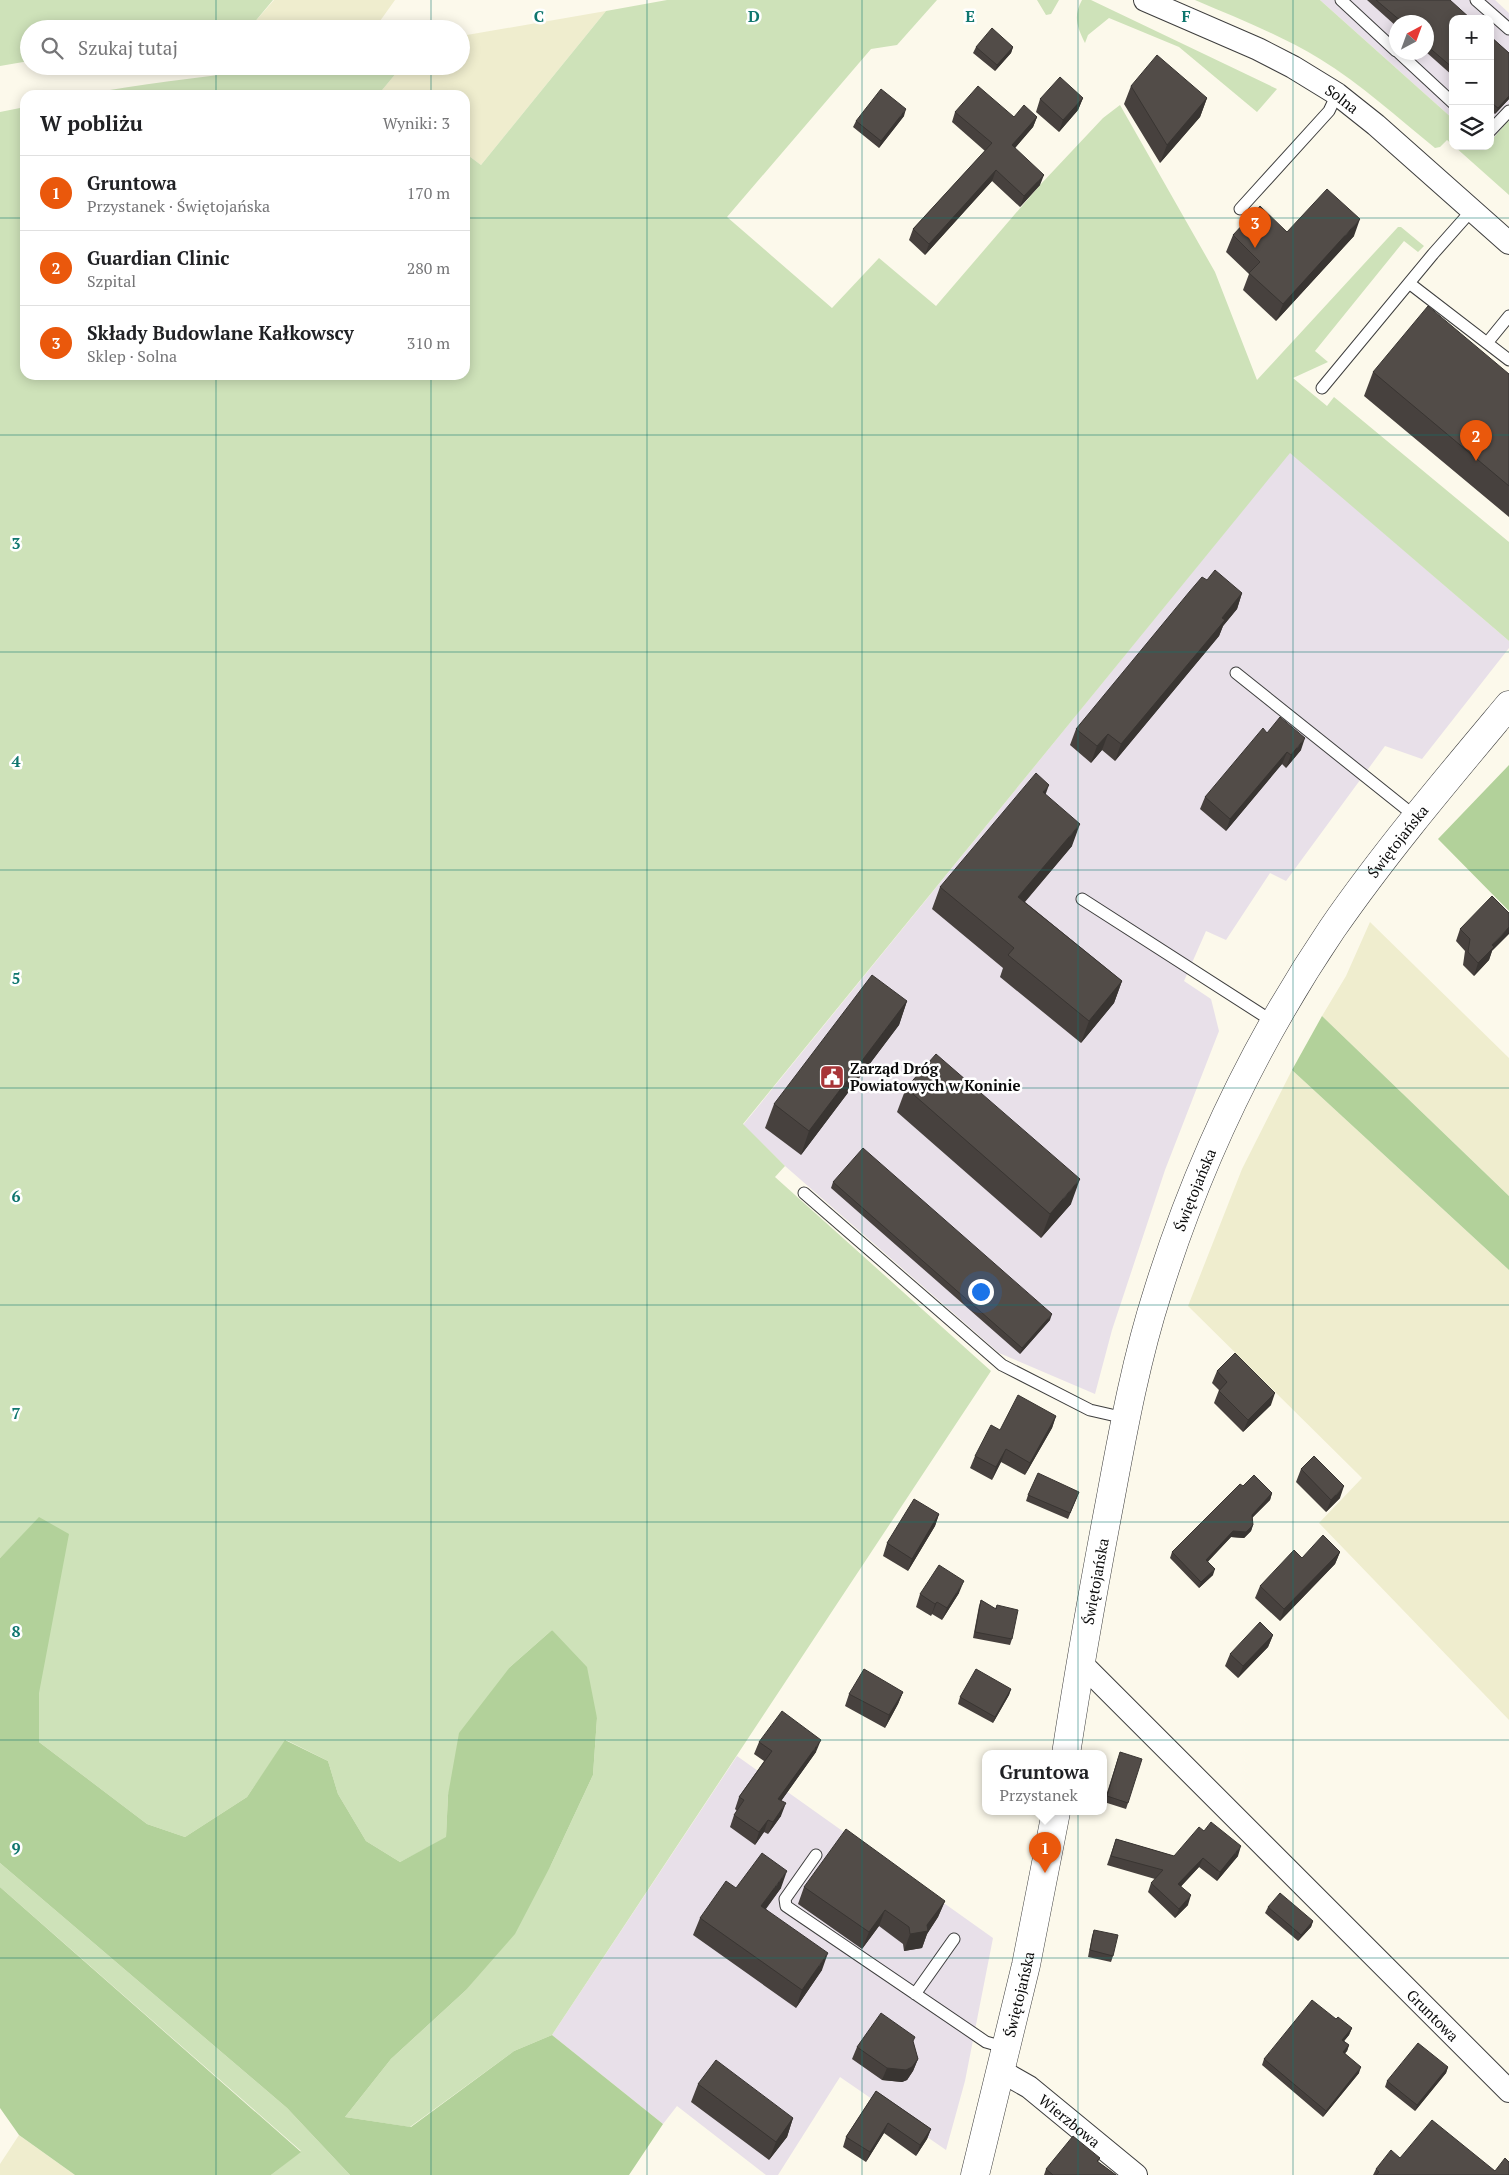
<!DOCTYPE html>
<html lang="pl">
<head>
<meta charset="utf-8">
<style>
	:root { --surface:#fff; --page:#f2f2f2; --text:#202124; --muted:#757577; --line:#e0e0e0; --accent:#ea580c }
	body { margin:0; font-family:"PT Serif",serif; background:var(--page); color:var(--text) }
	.controls { position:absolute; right:15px; top:15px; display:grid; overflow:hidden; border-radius:10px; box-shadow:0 2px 12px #0003 }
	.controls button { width:45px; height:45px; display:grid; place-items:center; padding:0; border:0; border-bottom:1px solid var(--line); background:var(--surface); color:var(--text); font:25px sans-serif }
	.compass { position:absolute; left:1389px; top:15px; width:45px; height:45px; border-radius:50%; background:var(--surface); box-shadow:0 2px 12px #0003; rotate:41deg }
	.you { position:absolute; left:980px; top:1291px; width:18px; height:18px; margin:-12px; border:4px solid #fff; border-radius:50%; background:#1a73e8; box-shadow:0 0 0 8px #1a73e833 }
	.badge { display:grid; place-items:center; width:32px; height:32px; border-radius:50%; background:var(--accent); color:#fff; font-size:16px; font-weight:700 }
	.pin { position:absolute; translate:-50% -41px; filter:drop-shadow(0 1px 2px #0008) }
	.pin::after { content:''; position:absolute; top:26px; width:18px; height:15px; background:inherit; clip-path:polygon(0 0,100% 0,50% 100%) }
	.popup { position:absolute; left:982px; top:1750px; width:125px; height:65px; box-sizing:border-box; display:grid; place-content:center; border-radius:10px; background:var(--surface); filter:drop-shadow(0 1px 4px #0005); font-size:16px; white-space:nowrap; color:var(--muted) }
	.popup b { font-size:19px; color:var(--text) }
	.popup::after { content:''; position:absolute; left:50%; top:100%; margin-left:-10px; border:10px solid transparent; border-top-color:var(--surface) }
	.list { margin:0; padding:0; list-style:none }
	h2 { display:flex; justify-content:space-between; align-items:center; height:65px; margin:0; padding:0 20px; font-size:21px }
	h2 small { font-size:16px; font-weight:400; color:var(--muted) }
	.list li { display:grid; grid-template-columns:32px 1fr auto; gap:15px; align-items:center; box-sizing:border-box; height:75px; padding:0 20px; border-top:1px solid var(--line) }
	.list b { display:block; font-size:19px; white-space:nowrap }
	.list p { margin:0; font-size:16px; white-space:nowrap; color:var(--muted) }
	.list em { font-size:16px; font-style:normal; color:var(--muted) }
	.icon { flex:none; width:28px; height:28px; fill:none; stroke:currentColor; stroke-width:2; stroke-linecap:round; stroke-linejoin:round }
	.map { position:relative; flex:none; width:1509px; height:2175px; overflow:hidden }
	.search { position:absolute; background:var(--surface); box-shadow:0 2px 12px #0003; left:20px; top:20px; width:450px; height:55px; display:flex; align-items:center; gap:12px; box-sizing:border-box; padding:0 18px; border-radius:28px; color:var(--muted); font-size:19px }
	.panel { position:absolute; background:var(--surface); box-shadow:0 2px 12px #0003; left:20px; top:90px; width:450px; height:290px; border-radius:15px }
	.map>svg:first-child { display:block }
	.industrial { fill:#e8e0e9; fill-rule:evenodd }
	.farmland { fill:#efedce }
	.green { fill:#cee2b9 }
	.forest { fill:#b2d19a }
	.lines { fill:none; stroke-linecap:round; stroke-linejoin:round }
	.service-casing { stroke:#3e3e3e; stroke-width:13 }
	.minor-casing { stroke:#3e3e3e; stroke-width:24 }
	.tertiary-casing { stroke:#3e3e3e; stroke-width:29 }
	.service { stroke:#fff; stroke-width:11 }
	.minor { stroke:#fff; stroke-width:22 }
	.tertiary { stroke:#fff; stroke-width:28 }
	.wall { fill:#47413e }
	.shaded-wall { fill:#393532 }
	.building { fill:#524c48; stroke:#393532 }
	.grid { fill:none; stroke:#0f766e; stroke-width:1; stroke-opacity:0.55 }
	.labels { text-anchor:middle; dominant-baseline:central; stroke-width:5; stroke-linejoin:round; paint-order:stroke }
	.street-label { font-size:15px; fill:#0b0b0b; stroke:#fff }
	.poi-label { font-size:15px; font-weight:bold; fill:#0b0b0b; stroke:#fff; text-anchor:start }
	.grid-label { font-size:16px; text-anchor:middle; font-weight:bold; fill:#0f766e; stroke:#fff; stroke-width:5; stroke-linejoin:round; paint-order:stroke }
</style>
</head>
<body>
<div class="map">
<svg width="1509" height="2175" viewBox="0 0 1509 2175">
	<rect width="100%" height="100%" fill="#fcf9eb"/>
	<path class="industrial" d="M1320,0H1495L1509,13V121L1490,142V19H1453V119ZM1396,22H1426V52H1396Z
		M1290,452L1509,641V648L1422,759L1385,746L1286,881L1270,873L1226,940L1206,931L1184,981L1211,999L1219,1031L1165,1170L1112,1330L1095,1394L999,1353L785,1166L743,1125Z
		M737,1756L993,1938L965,2081L946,2150L840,2077L778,2175H766L677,2106L663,2124L552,2035Z"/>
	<path class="farmland" d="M274,0H395L380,21L253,24Z
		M606,11L481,165L465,153V95H378L402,66H461V36Z
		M1370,922L1509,1058V1196L1322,1016L1346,976Z
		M1292,1070L1509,1270V1720L1319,1523L1362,1478L1188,1306L1242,1169Z
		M19,2135L75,2175H0V2164Z"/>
	<path class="green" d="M0,0H273L253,24L223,29H29V61L0,66Z
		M667,0H937L897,45L871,49L727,217L832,308L879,258L936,306L1040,185L1103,118L1120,105L1215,272L1257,380L1398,227H1401L1424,246L1418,252L1404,241L1315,351L1328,362L1293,378L1327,406L1334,397L1509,542V641L1290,453L743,1124L785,1166L775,1177L991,1371L552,2035L514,2051L410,2127L345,2117L391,2059L465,1991L551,1865L593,1775L597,1718L552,1630L510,1667L448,1795L446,1838L400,1862L366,1841L338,1794L328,1761L286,1740L247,1797L185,1837L147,1824L39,1742V1518L0,1558V112L25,107V375H465V153L481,165L606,11Z
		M1037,0H1059L1051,14L1046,15Z
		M1082,0H1091L1277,89L1257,112L1179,47L1109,18L1088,35L1085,43C1077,27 1073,16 1082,0Z
		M1195,0H1320L1453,119V145L1447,140L1440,147L1435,148C1398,118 1361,84 1320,59C1281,35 1237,18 1195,0Z
		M280,66H402L378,95H82C148,82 214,77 280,66Z
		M1508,121L1509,122V195L1454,146H1490V142Z
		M0,1863L287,2108L350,2175H271L301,2151L0,1887Z"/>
	<path class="forest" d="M1509,765V911L1438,839Z
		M1322,1016L1509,1196V1270L1292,1070Z
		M39,1517L69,1534L39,1693V1742L147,1824L185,1837L247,1797L285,1740L328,1761L338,1794L366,1841L400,1862L446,1837L448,1795L459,1733L510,1667L552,1630L587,1667L597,1718L593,1775L551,1865L515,1934L465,1991L391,2059L345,2117L411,2127L514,2051L552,2035L663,2124L629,2175H350L287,2108L0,1863V1558Z
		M0,1887L301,2152L271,2175H75L19,2135L0,2108Z"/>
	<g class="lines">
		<defs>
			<path id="service" d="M1341,0L1396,51
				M1476,0L1509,29
				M1398,52L1453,103
				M1490,131L1509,111
				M1240,209L1329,111L1337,94
				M1409,283L1509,360
				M1487,343L1509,316
				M1322,388L1433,254L1472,210
				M1236,673L1416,817
				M1082,899L1275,1023
				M804,1193L1002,1365L1090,1410L1125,1418
				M816,1855L785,1899L786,1906L986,2042L1007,2048
				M915,1994L954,1939"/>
			<g id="minor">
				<path id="s1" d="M1145,0L1258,49L1293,67L1337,94L1376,125L1509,243"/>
				<path id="s2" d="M1081,1663L1509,2091"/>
				<path id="s3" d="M1001,2071L1029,2087L1136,2175"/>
			</g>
			<g id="tertiary">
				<path id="s4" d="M1066,1754C1079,1670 1094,1585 1110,1501C1123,1431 1136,1359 1158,1291C1198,1163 1257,1040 1332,929C1386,851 1448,778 1509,705"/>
				<path id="s5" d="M975,2175L1026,1965L1056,1812"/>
			</g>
		</defs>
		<use href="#service" class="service-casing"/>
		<use href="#minor" class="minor-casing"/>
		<use href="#tertiary" class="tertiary-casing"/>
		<use href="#service" class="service"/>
		<use href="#minor" class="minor"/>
		<use href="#tertiary" class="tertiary"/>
	</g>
	<path class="wall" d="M1367,0H1450L1453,19V76L1426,52V22H1396V26Z
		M1490,36L1509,53V99L1495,114L1490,110Z
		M976,47H1013L1011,53L995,71L973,53Z
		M1131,86L1207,98L1200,117L1160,163L1124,104Z
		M1083,98L1078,110L1059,132L1036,112L1040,99Z
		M955,112L1014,117H1037L1033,127L1015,148L1040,185L1020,207L992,181L925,255L909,240L913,229L985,151L952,122Z
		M904,116L879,148L853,127L856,121Z
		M1287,232L1354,236L1276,321L1243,290L1249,274L1226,252L1233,235Z
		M1373,372L1509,374V517L1364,396Z
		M1207,580L1242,593L1237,609L1223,626L1219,636L1115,761L1102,750L1091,763L1070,745L1076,729Z
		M1267,733L1301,750L1286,768L1282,764L1226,831L1200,809L1205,797Z
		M1046,795L1072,846L1025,902L1122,981L1114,1003L1081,1043L1000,977L1003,968L932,909L940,887Z
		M1460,929L1492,951L1489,960L1474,976L1463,965L1465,951L1456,941Z
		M907,1001L899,1025L801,1155L765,1128L774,1104Z
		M906,1088L1071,1204L1041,1238L897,1112Z
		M833,1182L1050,1320L1020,1354L831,1188Z
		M1217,1371L1271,1405L1243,1432L1214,1403L1219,1390L1212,1383Z
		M1056,1416L1052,1428L1025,1475L1001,1462L992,1480L970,1468L975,1456L1000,1430Z
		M1301,1469L1340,1498L1326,1512L1296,1482Z
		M1243,1486L1272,1493L1270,1500L1252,1518L1253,1525L1251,1531L1244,1538L1231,1537L1208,1561L1213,1575L1199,1588L1170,1558L1172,1552Z
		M1079,1492L1068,1519L1026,1501L1028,1495Z
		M939,1514L935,1526L908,1571L883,1556L887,1543Z
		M1340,1552L1335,1564L1280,1621L1255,1598L1260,1586L1302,1558Z
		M959,1593L942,1620L932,1614L931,1616L916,1607L920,1594Z
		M981,1600L995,1609L997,1605L1012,1639L1010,1645L973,1638L979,1606Z
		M1273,1635L1268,1647L1238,1678L1225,1666L1230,1654Z
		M1011,1689L1009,1695L993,1723L958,1704L960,1697Z
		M903,1692L898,1704L885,1728L845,1706L849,1694Z
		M759,1742L816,1752L781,1801V1816L768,1834L764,1832L755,1845L730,1827L734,1815L737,1811L735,1809L739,1797L764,1761L754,1754Z
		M1118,1758L1128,1803L1126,1809L1104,1802Z
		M1204,1831L1238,1856L1217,1881L1199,1867L1181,1886L1188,1905L1175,1918L1148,1892L1151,1883L1155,1879L1107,1865L1116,1839L1174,1856Z
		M804,1887L945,1901L938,1917L927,1934L922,1948L904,1951L903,1944L879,1926L862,1949L798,1904Z
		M736,1888H781L766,1909L822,1970L796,2008L693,1935L700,1918Z
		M1268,1907L1313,1921L1311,1927L1298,1941L1265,1913Z
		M1094,1930L1113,1956L1111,1962L1088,1957L1092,1936Z
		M1336,2019L1352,2028L1349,2035L1344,2041L1349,2045L1347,2051L1345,2053L1359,2073L1323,2117L1262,2065L1264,2059Z
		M913,2042L918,2059L913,2071L907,2080L902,2082L882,2080L852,2059L857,2047Z
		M1448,2067L1446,2073L1415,2111L1385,2087L1387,2081Z
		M698,2084L793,2118L787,2137L769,2160L691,2102Z
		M876,2091L931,2129L927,2139L916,2156L884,2133L866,2162L843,2147L846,2137Z
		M1100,2158L1098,2162L1116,2175H1044L1046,2169Z
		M1400,2158L1495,2171L1509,2175H1373L1376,2169Z"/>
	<path class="shaded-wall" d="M1013,47L1011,53L995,71L997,65Z
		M1509,96V99L1495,114L1498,108Z
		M1083,98L1078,110L1059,132L1063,120Z
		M1207,98L1200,117L1160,163L1167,145Z
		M906,109L904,116L879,148L881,141Z
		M1037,117L1033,127L1008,156L1012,145Z
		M996,170L992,181L925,255L929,244Z
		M1044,175L1040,185L1020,207L1024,196Z
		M1360,219L1354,236L1276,321L1283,304Z
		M1242,593L1237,609L1223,626L1219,636L1115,761L1121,744Z
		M1108,734L1102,750L1091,763L1097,746Z
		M1305,738L1301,750L1286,768L1291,755Z
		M1287,752L1282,764L1226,831L1230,819Z
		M1049,785L1041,807L1043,792Z
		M1080,824L1072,846L1010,919L1018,897Z
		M1509,927V934L1492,951L1489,960L1474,976L1478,963L1492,945Z
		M1122,981L1114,1003L1081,1043L1089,1021Z
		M907,1001L899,1025L801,1155L809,1131Z
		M1080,1179L1071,1204L1041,1238L1050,1214Z
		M1052,1314L1050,1320L1020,1354L1022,1348Z
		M1275,1393L1271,1405L1243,1432L1248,1420Z
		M1056,1416L1052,1428L1025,1475L1030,1463Z
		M1006,1449L1001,1462L992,1480L996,1467Z
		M1344,1486L1340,1498L1326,1512L1331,1500Z
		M1272,1493L1270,1500L1249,1521L1252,1515Z
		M939,1514L935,1526L908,1571L912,1559Z
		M1253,1525L1251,1531L1244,1538L1231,1537L1204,1566L1206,1560L1233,1531Z
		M1340,1552L1335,1564L1280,1621L1284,1609Z
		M1215,1569L1213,1575L1199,1588L1201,1582Z
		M964,1581L959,1593L942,1620L947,1608Z
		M937,1602L932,1614L931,1616L935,1604Z
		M1273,1635L1268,1647L1238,1678L1243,1666Z
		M1011,1689L1009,1695L993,1723L995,1717Z
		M903,1692L898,1704L885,1728L889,1715Z
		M821,1740L816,1752L774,1811L778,1799Z
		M786,1803L781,1816L768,1834L773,1822Z
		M768,1820L764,1832L755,1845L759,1832Z
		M1241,1846L1238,1856L1217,1881L1220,1872Z
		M1203,1858L1199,1867L1175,1893L1178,1884Z
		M787,1871L781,1888L755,1923L761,1906Z
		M1191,1895L1188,1905L1175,1918L1179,1909Z
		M945,1901L938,1917L927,1934L922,1948L904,1951L910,1934L927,1925Z
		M885,1910L879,1926L862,1949L869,1932Z
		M1313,1921L1311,1927L1298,1941L1301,1935Z
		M828,1953L822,1970L796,2008L802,1990Z
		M1352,2028L1349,2035L1340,2046L1342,2040Z
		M1349,2045L1347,2051L1341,2058L1343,2052Z
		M918,2059L913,2071L907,2080L902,2082L882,2080L887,2068Z
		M1361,2067L1359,2073L1323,2117L1326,2111Z
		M1448,2067L1446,2073L1415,2111L1417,2105Z
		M793,2118L787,2137L769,2160L776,2142Z
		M888,2123L884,2133L866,2162L870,2152Z
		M931,2129L927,2139L916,2156L920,2145Z"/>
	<path class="building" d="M1376,0H1450L1471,19H1453V68L1426,45V22H1402Z
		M992,28L1013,47L997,65L976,47Z
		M1490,36L1509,53V96L1498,108L1490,102Z
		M1157,55L1207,98L1167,145L1131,86Z
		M1060,77L1083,98L1063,120L1040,99Z
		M978,86L1014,117L1024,105L1037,117L1012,145L1044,175L1024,196L996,170L929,244L913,229L992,143L955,112Z
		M881,89L906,109L881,141L856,121Z
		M1327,189L1360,219L1283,304L1249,273L1260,262L1233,235L1260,206L1287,232Z
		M1428,306L1509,374V486L1373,372Z
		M1215,570L1242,593L1222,618L1225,620L1121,744L1108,734L1097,746L1076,729L1190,591L1202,577L1207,580Z
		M1280,717L1305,738L1291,755L1287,752L1230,819L1205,797L1263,728L1267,733Z
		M1036,773L1049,785L1043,792L1080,824L1018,897L1122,981L1089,1021L1008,955L1014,948L940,887Z
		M1492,896L1509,913V927L1492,945L1494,947L1478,963L1468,952L1470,939L1460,929Z
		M872,975L907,1001L809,1131L774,1104Z
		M936,1054L1080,1179L1050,1214L906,1088Z
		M863,1148L1052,1314L1022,1348L833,1182Z
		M1235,1353L1275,1393L1248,1420L1219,1391L1227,1382L1217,1371Z
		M1018,1395L1056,1416L1030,1463L1006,1449L996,1467L975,1456L991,1425L1000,1430Z
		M1314,1456L1344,1486L1331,1500L1301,1469Z
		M1038,1473L1079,1492L1070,1513L1028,1495Z
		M1254,1475L1272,1493L1252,1515L1253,1525L1246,1532L1233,1531L1206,1560L1215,1569L1201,1582L1172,1552L1240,1484L1243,1486Z
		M914,1499L939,1514L912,1559L887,1543Z
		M1323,1535L1340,1552L1284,1609L1260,1586L1294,1550L1302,1558Z
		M939,1565L964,1581L947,1608L937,1602L935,1604L920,1594Z
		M981,1600L996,1609L997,1605L1018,1610L1012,1639L975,1632Z
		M1260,1622L1273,1635L1243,1666L1230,1654Z
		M864,1669L903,1692L889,1715L849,1694Z
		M976,1669L1011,1689L995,1717L960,1697Z
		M782,1711L821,1740L778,1799L786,1803L773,1822L768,1820L759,1832L734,1815L744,1800L739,1797L772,1751L759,1742Z
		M1120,1752L1142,1759L1128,1803L1107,1796Z
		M1211,1822L1241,1846L1220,1872L1203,1858L1178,1884L1191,1895L1179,1909L1151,1883L1163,1870L1111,1856L1116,1839L1174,1856L1199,1827L1204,1831Z
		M846,1829L945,1901L927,1925L928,1931L910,1934L909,1927L885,1910L869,1932L804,1887Z
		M762,1853L787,1871L761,1906L828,1953L802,1990L700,1918L726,1881L736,1888Z
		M1280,1893L1313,1921L1301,1935L1268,1907Z
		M1094,1930L1118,1935L1113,1956L1090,1950Z
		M1312,2000L1336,2019L1338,2017L1352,2028L1342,2040L1349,2045L1343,2052L1361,2067L1326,2111L1264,2059Z
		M881,2013L915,2037L913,2041L918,2059L912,2067L906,2070L887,2068L857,2047Z
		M1418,2043L1448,2067L1417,2105L1387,2081Z
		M716,2060L793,2118L776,2142L698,2084Z
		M876,2091L931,2129L920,2145L888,2123L870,2152L846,2137Z
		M1432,2120L1495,2171L1505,2158L1509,2162V2175H1376L1379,2172L1376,2169L1391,2150L1400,2158Z
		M1073,2136L1100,2158L1097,2161L1116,2175H1053L1046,2169Z"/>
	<path class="grid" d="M216,0V29M431,0V29M647,0V2175M862,0V2175M1078,0V2175M1293,0V2175M216,66V95M431,66V95M0,218H25M465,218H1509M216,375V2175M431,375V2175M0,435H1509M0,652H1509M0,870H1509M0,1088H1509M0,1305H1509M0,1522H1509M0,1740H1509M0,1958H1509"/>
	<defs>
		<symbol id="civic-square" viewBox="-11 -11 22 22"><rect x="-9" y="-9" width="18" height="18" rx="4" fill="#a83538" stroke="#fff"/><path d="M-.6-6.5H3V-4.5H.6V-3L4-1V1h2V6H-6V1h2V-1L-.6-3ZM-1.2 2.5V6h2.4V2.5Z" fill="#fff"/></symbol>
	</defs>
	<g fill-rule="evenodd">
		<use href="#civic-square" x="818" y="1063" width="28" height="28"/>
	</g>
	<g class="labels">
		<g class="street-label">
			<text stroke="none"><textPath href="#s1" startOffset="221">Solna</textPath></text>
			<text stroke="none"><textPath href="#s4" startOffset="985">Świętojańska</textPath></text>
			<text stroke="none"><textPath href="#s4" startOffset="580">Świętojańska</textPath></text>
			<text stroke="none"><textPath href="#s4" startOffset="175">Świętojańska</textPath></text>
			<text stroke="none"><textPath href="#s5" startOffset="186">Świętojańska</textPath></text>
			<text stroke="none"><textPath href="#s2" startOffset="498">Gruntowa</textPath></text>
			<text stroke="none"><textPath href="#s3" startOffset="85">Wierzbowa</textPath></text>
		</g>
		<g class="poi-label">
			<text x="850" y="1068">Zarząd Dróg<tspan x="850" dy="17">Powiatowych w Koninie</tspan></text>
		</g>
	</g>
	<g class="grid-label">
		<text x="539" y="22">C</text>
		<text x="754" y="22">D</text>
		<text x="970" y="22">E</text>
		<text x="1186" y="22">F</text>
		<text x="16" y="549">3</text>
		<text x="16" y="767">4</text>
		<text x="16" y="984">5</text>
		<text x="16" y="1202">6</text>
		<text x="16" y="1419">7</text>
		<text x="16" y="1637">8</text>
		<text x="16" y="1854">9</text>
	</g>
</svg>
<div class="controls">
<button>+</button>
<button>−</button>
<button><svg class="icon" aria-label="layers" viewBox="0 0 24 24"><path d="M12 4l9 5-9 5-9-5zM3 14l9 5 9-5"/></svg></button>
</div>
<svg class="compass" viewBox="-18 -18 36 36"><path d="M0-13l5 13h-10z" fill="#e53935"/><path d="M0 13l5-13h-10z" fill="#757577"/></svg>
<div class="you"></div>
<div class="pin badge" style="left:1045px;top:1873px">1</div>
<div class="popup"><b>Gruntowa</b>Przystanek</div>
<div class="pin badge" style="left:1476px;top:461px">2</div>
<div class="pin badge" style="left:1255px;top:248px">3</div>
<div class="search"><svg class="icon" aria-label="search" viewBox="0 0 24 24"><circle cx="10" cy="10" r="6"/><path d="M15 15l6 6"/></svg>Szukaj tutaj</div>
<section class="panel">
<h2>W pobliżu<small>Wyniki: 3</small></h2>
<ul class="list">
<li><span class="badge">1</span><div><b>Gruntowa</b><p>Przystanek · Świętojańska</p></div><em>170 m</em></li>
<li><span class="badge">2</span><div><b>Guardian Clinic</b><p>Szpital</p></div><em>280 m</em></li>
<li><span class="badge">3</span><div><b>Składy Budowlane Kałkowscy</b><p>Sklep · Solna</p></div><em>310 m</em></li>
</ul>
</section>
</div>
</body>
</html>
